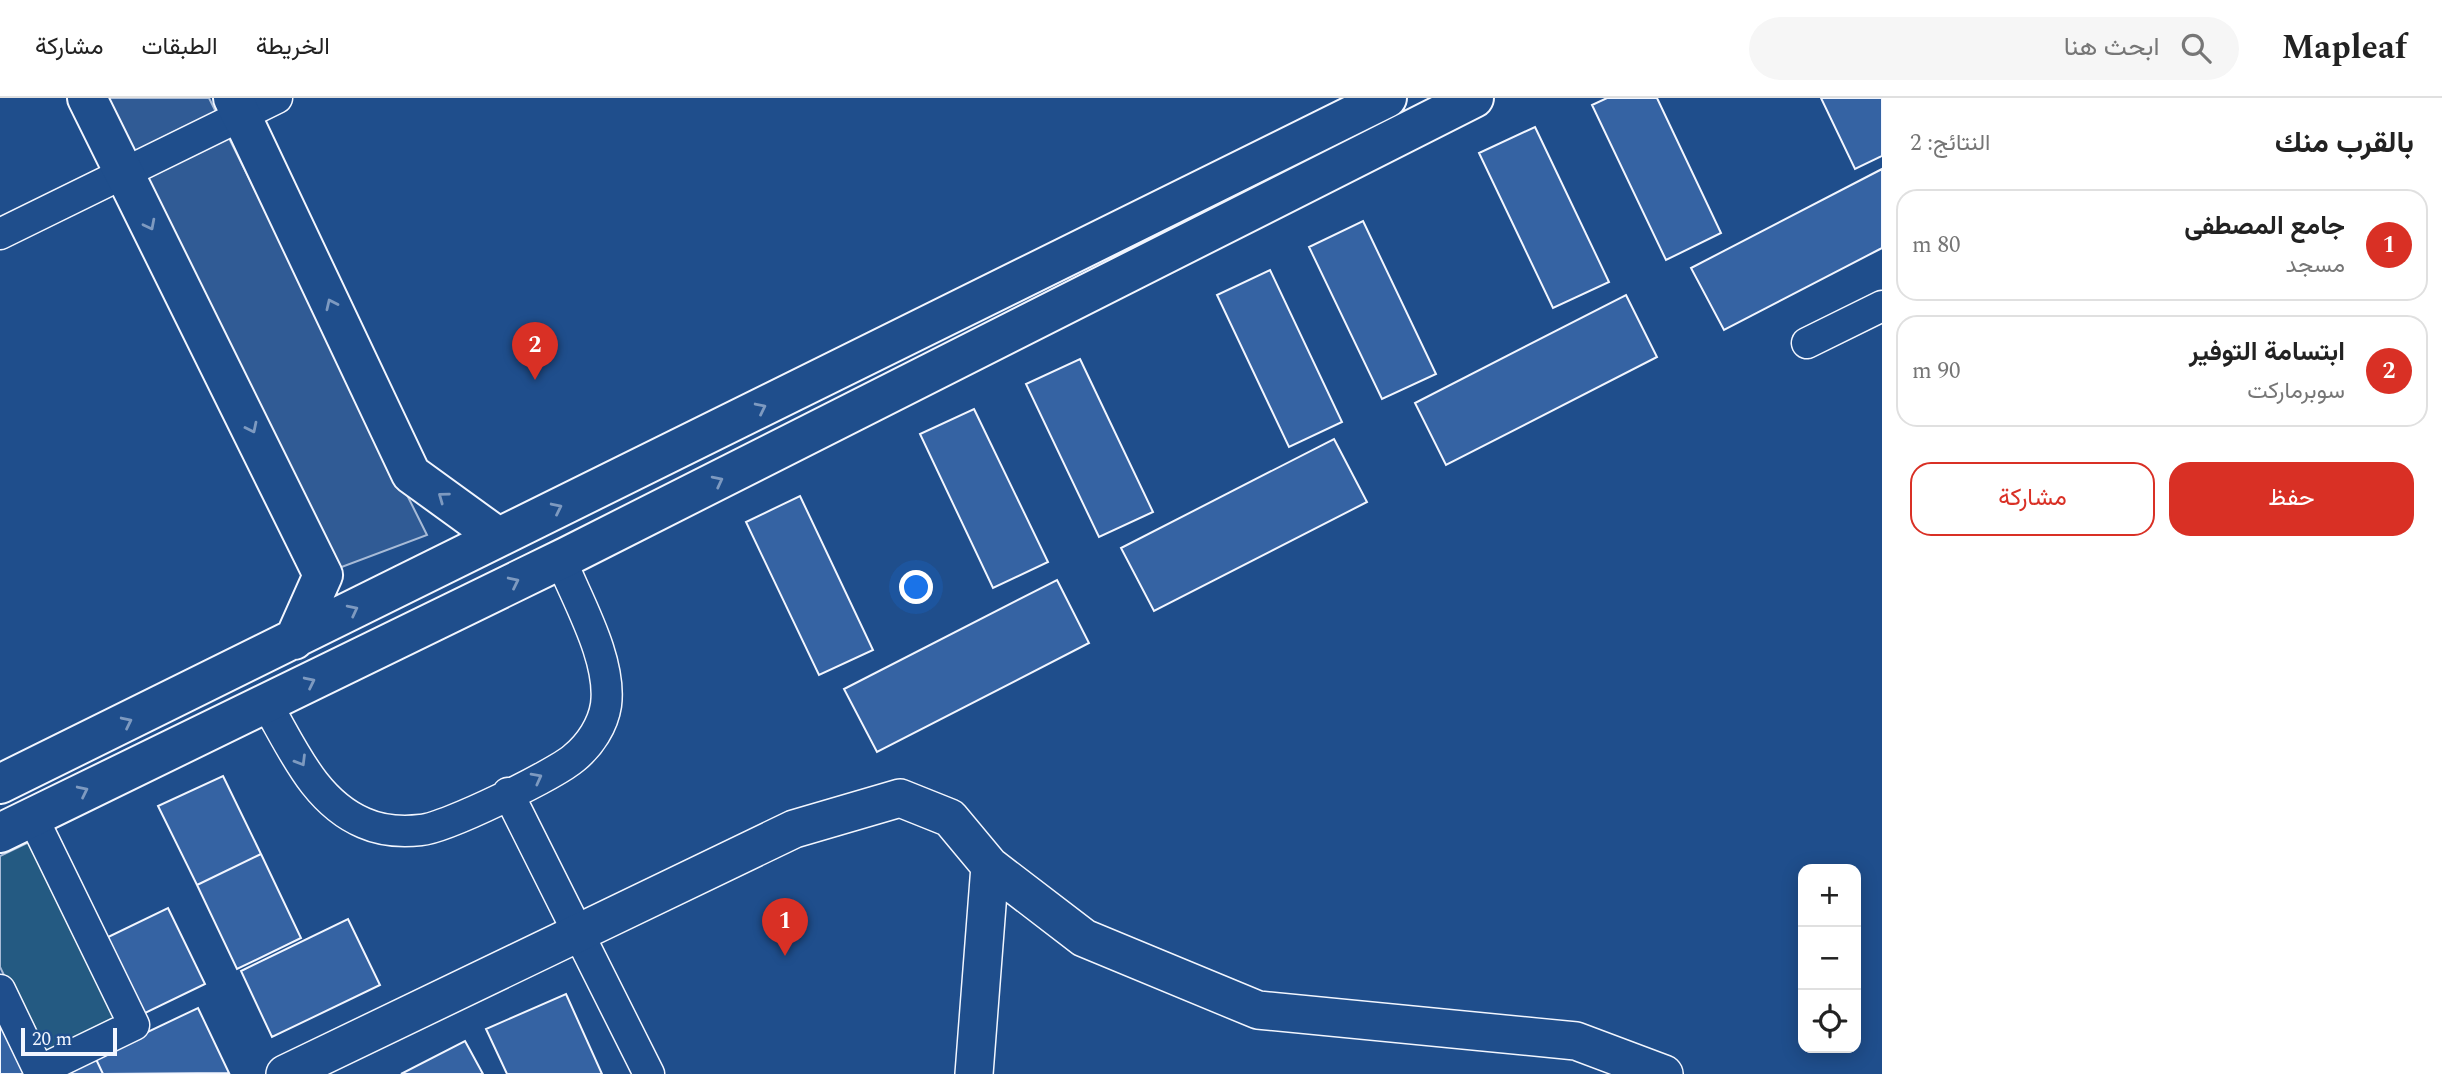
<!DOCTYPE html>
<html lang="ar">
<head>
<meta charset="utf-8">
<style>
	:root { --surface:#fff; --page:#f6f6f6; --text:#222; --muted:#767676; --line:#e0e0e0; --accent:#d93025 }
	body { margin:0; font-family:Spectral,Vazirmatn,serif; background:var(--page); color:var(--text); direction:rtl }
	.controls { position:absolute; right:21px; bottom:21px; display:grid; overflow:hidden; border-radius:14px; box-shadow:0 4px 18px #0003 }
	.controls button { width:63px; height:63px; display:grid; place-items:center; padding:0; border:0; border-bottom:2px solid var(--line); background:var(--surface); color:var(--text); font:35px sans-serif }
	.scale { position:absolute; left:21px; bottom:18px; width:96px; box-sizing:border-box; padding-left:7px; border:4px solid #f2f6ff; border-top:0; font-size:19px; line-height:24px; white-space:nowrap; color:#f2f6ff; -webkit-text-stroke:5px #1f4e8c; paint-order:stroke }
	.you { position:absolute; left:917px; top:490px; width:24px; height:24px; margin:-18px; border:5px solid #fff; border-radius:50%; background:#1a73e8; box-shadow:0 0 0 10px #1a73e833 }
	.badge { display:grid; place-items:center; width:46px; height:46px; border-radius:50%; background:var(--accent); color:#fff; font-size:23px; font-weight:700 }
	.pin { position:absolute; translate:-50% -58px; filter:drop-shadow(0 2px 4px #0008) }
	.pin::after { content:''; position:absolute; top:37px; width:24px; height:21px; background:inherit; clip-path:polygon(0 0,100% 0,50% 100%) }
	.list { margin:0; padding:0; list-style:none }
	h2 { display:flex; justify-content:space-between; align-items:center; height:91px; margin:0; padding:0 28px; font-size:30px }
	h2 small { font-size:23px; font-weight:400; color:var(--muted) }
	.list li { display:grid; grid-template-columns:46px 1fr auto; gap:21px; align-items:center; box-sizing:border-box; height:112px; margin:0 14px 14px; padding:0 14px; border:2px solid var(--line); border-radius:21px }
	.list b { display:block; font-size:26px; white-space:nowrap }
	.list p { margin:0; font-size:23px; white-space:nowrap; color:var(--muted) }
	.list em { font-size:23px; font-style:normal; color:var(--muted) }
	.actions { display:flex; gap:14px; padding:21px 28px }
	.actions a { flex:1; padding:16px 0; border:2px solid var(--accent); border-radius:21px; text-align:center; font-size:24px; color:var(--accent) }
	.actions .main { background:var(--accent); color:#fff }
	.icon { flex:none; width:38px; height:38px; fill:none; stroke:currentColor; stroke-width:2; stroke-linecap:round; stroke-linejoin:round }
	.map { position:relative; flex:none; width:1882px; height:976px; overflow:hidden; direction:ltr }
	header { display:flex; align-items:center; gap:42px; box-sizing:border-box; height:98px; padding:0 35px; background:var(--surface); border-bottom:2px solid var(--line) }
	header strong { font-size:33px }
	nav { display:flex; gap:38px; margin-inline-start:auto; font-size:24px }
	.search { width:490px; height:63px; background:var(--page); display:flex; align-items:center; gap:18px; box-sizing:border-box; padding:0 24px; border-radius:38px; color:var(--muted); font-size:26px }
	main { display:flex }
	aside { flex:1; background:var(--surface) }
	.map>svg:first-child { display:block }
	.green { fill:#245a82; stroke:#a8bbd7; stroke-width:2 }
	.parking { fill:#305b95; stroke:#a8bbd7; stroke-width:2 }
	.building { fill:#3563a3; stroke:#f2f6ff; stroke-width:2 }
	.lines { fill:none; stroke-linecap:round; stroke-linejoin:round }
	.minor-casing { stroke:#f2f6ff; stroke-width:33 }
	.tertiary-casing { stroke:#f2f6ff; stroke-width:40 }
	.secondary-casing { stroke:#f2f6ff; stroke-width:42 }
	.minor { stroke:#1f4e8c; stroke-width:30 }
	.tertiary { stroke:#1f4e8c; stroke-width:37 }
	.secondary { stroke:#1f4e8c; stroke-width:38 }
	.oneway { stroke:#7e9ac0 }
</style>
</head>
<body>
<header>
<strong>Mapleaf</strong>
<div class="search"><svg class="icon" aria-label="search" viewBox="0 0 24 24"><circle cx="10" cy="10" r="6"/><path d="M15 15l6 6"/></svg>ابحث هنا</div>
<nav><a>الخريطة</a><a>الطبقات</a><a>مشاركة</a></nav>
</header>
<main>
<aside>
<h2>بالقرب منك<small>النتائج: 2</small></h2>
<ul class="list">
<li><span class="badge">1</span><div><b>جامع المصطفى</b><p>مسجد</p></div><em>80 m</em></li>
<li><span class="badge">2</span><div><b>ابتسامة التوفير</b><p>سوبرماركت</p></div><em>90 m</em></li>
</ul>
<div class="actions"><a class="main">حفظ</a><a>مشاركة</a></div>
</aside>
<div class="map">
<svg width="1882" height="976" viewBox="0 0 1882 976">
	<rect width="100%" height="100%" fill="#1f4e8c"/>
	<path class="green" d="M29,744L117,925L44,960L0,869V758Z"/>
	<path class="parking" d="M105,0H209L427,437L339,470Z"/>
	<path class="building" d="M1607,0H1657L1721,135L1666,162L1592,7Z
		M1821,0H1882V58L1855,71Z
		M1535,29L1609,184L1553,210L1479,55Z
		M1882,71V150L1724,232L1691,170Z
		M1363,123L1436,276L1382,301L1309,149Z
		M1270,172L1342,324L1289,349L1217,197Z
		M1626,197L1657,259L1446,367L1415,305Z
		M1080,261L1153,414L1099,439L1026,286Z
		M974,311L1048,464L993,490L920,336Z
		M1334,341L1367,404L1154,513L1121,450Z
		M800,398L873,552L819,577L746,424Z
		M1057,482L1089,545L877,654L844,591Z
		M223,678L261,756L197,787L158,708Z
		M261,756L301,840L237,871L197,787Z
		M168,810L205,886L141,917L104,841Z
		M348,821L380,887L272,939L241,873Z
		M566,896L602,976H507L486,931Z
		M198,910L229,975L103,976L95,959Z
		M0,926L24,976H0Z
		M465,943L483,976H401Z
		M95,959L103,976H60Z"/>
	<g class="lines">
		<defs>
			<path id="minor" d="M0,136L277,0
				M1807,245L1882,208
				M266,605C292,649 314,704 364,725C382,733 403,734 421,732C446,730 554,677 574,660C590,647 603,627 606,607C612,562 578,504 561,462
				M508,695L649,976
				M0,892L39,973L134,927L32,718"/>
			<path id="tertiary" d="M285,976L794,731L900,700L950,720L990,768L1084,840L1258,912L1576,943L1664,976
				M974,976L990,768"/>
			<path id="secondary" d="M87,0L323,477L294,542
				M233,0L411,376L498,439
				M0,686L1387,0
				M0,735L568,458L1474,0"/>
		</defs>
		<use href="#minor" class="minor-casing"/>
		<use href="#tertiary" class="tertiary-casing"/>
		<use href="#secondary" class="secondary-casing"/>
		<use href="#minor" class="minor"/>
		<use href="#tertiary" class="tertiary"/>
		<use href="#secondary" class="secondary"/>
	</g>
	<defs><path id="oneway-chevron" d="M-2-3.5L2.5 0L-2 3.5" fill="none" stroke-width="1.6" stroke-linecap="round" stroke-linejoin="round" transform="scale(1.75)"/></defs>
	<g class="oneway">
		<use href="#oneway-chevron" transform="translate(150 127) rotate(63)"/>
		<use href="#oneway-chevron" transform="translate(331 206) rotate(-115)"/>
		<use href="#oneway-chevron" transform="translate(761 310) rotate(-26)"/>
		<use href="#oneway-chevron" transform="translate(252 330) rotate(64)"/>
		<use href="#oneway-chevron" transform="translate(718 383) rotate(-27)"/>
		<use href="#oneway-chevron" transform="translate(443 399) rotate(-144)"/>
		<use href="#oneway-chevron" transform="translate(557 410) rotate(-26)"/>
		<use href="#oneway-chevron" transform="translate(514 484) rotate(-26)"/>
		<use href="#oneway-chevron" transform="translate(353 512) rotate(-27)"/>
		<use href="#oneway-chevron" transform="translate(310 584) rotate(-26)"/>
		<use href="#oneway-chevron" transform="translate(127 624) rotate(-26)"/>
		<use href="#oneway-chevron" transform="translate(301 663) rotate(59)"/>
		<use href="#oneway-chevron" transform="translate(537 680) rotate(-28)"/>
		<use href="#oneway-chevron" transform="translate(83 693) rotate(-26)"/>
	</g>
</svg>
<div class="controls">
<button>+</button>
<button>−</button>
<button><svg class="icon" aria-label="locate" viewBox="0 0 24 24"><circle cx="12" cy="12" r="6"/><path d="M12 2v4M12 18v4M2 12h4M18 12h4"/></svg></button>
</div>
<div class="scale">20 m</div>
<div class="you"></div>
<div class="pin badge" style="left:785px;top:858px">1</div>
<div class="pin badge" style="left:535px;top:282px">2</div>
</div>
</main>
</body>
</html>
